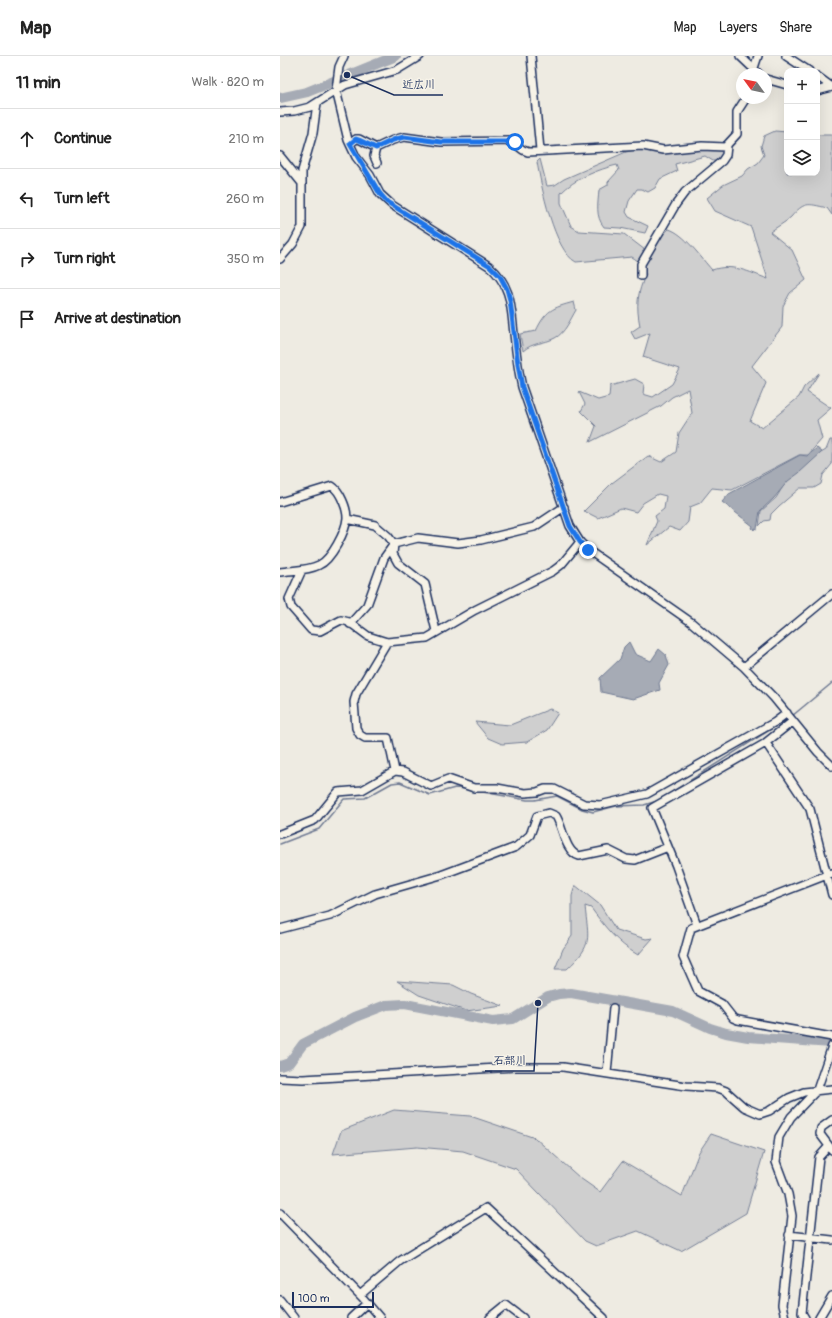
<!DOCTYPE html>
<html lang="en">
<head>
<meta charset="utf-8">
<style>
	:root { --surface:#fff; --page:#f6f6f6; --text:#222; --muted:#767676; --line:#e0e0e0 }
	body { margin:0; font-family:Pangolin,"Klee One",sans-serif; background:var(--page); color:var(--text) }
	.controls { position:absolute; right:12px; top:12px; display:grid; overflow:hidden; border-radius:8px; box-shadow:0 4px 16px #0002 }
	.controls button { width:36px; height:36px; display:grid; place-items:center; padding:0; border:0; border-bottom:1px solid var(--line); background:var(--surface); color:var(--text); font:20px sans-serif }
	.compass { position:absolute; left:456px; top:12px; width:36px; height:36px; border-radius:50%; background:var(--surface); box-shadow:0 4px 16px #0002; rotate:303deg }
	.scale { position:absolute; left:12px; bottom:10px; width:82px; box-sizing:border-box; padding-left:4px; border:2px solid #1b2f5e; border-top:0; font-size:11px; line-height:14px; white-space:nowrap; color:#1b2f5e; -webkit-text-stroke:3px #f7f3e8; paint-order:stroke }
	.stop { position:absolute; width:12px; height:12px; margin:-9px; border:3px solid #1a73e8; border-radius:50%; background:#fff }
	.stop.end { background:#1a73e8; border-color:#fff; box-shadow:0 1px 4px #0008 }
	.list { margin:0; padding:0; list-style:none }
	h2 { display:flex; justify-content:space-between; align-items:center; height:52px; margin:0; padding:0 16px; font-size:17px }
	h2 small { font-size:13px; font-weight:400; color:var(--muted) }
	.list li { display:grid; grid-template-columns:26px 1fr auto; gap:12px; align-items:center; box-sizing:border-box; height:60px; padding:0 16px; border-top:1px solid var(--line) }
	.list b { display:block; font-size:15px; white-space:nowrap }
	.list em { font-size:13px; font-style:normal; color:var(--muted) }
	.icon { flex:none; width:22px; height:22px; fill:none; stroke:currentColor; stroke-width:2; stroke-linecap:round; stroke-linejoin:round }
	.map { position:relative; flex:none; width:552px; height:1262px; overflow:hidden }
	header { display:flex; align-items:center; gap:24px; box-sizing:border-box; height:56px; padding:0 20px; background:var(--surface); border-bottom:1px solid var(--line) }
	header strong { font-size:19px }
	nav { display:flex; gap:22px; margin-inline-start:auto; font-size:14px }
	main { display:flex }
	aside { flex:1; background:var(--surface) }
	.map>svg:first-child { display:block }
	.green { fill:#cfcfcf; stroke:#757f96 }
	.water { fill:#a6abb5; stroke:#6e7992 }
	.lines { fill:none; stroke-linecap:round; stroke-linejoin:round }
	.stream { stroke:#6e7992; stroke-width:1.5 }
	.river { stroke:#a6abb5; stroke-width:10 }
	.minor-casing { stroke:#1b2f5e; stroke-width:10 }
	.minor { stroke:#f7f3e8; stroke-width:7 }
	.route { stroke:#1a73e8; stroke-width:5 }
	.leader { fill:none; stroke:#1b2f5e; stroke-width:1.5 }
	.callout-dot { fill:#1b2f5e; stroke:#f7f3e8; stroke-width:1.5 }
	.callout-label { font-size:11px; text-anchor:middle; font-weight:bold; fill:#1b2f5e; stroke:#f7f3e8; stroke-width:3; stroke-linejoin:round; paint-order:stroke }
</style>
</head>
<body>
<header>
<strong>Map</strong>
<nav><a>Map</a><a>Layers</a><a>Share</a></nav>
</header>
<main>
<aside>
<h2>11 min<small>Walk · 820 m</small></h2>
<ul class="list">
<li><svg class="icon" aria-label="ahead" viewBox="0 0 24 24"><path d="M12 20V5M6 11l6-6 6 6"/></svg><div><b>Continue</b></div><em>210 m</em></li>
<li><svg class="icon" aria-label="left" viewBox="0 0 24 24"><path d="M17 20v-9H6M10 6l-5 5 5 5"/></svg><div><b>Turn left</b></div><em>260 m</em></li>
<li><svg class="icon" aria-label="right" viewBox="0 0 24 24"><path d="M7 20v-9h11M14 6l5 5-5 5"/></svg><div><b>Turn right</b></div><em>350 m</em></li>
<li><svg class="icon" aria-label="arrive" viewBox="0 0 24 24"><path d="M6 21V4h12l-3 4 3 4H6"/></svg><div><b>Arrive at destination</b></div></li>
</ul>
</aside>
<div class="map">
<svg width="552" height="1262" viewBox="0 0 552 1262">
	<rect width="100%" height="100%" fill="#eeebe2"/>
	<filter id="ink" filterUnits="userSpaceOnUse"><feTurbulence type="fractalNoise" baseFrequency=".025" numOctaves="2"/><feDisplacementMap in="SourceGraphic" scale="8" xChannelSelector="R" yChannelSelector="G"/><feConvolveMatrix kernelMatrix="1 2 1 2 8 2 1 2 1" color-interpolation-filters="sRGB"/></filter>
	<g filter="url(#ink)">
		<path class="green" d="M495,75L507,76V117H537V79H552V159L547,152C527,147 524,146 511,161C505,167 496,171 490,176L512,194L526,224L510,237L503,250L502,271L472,310L486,327L470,365L482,372L519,341L524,331L539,317L527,336L551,352L537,364L542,383L528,399H519L452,434L432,432L420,447L410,451L408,466L400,475L389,471L367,489L377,465L375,460L384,453L386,440L378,438L363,447L356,456L341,452L318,462L304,455L332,427L368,400L381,406L396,396L399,377L412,357L408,333L392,341L381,350L310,386L316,370L301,355L305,348L299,336L318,344L329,341L330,330L355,323L364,328L363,338L373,341L392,328L400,313L363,301L370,277L355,283L351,276L360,270C356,250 357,237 366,218L358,205L352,201L296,206C274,195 261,129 257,106L260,103L267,130L275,129L284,123L346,96L359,93L377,96L403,93L446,94L439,105H433L425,100L395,108L397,115L380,123L375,132L368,136L362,133H357L349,145L346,156L349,161L368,170L365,177L340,172L324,171C315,160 318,148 319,134L328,129V126L339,114L337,109C319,113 294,123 281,137V147L291,170L299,175L344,178L365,194L375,192L382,179L389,173C405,178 421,202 432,214C452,207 469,216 488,223L471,171L435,155L427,142L443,129L462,120L468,113L478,107L484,99L481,90L484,80Z
			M294,246L296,254C290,264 285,277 275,282C264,288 253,286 243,295L240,278L256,275C266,254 272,252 294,246Z
			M550,384H552V408L543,419L541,428L534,432H520L499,450L491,458L490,464L484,465L479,470L481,455L496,442L507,424L529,404L546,394Z
			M270,653L278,657L267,674L247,686L222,688L208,682L195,666L230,669Z
			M295,829L320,849L336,874L366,883L373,882L358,899C337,887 325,871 311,852L305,850C308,883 314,888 287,913H275L283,893L292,880V840Z
			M117,925L173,929L191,938L223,950L186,955L139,939Z
			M114,1054L190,1060L255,1082L300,1122L320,1136L343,1105L402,1140L419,1096L431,1078L484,1096L466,1157L401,1195L358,1175L316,1190L305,1185L236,1113L183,1095L137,1091L53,1098L61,1075Z"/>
		<path class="water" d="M537,392L542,396L519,417L508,425L494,442L480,455L477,473L475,472L474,474L472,472L473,470L442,446L449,438L520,399L527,400Z
			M349,586L355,598L371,605L379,593L386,599L389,609L379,627L380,634L353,643L321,636L320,622L340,603L344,591Z"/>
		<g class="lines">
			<path class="stream" d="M512,660L552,627
				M197,735L247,744H255L277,740L302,753L313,756L336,750L364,749L377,745
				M384,741L507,663
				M0,788L39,773L64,743L85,742L112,727L120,726L150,739L175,732L188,733"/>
			<path class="river" d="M0,42L27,36L116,0
				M0,1010L9,1007L23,988L75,961L106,949L125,948L213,965L233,963L268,941L279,938L291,937L393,955L430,972L446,977L468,981L552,987"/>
			<defs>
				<path id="minor" d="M64,0L59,11L56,34L68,84L76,101L90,119L100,138L112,149L209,210C232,229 231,252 234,278C236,296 238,314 242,331L290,470L300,486L308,494L411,566L464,611L494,642L538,696L552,710
					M251,0L260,94
					M460,0L479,18
					M506,0L529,15
					M474,12L478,0
					M537,20L552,31
					M486,23L507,29
					M537,35L552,31
					M0,56L14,55L30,51L65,29L117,14L140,0
					M70,88L76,83H79L96,92L113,84L124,81L161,86L231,85L243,94L248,96L363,90L383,94L422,90L445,91L457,78V56L466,42
					M96,92L94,100L97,107
					M0,100L21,126
					M0,203L13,188L22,171V115L33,77L37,47
					M361,220V208L396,148L405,136L442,105L446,99L447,90
					M0,446L52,430C60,435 67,452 67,462C66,475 51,504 39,509C27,515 13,514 0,516
					M67,463L95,469L108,480L114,488L113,498L118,507L145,528L156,575
					M22,514L9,543L11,551L31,574L40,575L61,564L69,566L88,580L107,586L147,582L195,554L273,515L281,509L300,486
					M70,568L87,549L104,502L114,488L138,482L178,487L201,484L254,471L284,451
					M107,586L76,638L74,646L76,672L80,679L85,682H108L115,715
					M464,611L552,538
					M486,687L530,753L552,839
					M0,778L35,764L58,736L82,734L115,715L123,716L151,730L168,723L194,732H217L245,737L257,736L265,733H274L304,748L320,749L367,738L495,666L507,657
					M552,817L411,872L403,901L418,935L442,948L453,962L458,964L552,981
					M417,869L396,810L372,752L484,688L513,665
					M0,873L50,860L95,838L161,819L236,791L250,779L257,760L269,757L276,760C283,771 285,796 299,800L328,794L346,803L355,804L388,791
					M327,1017L333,952
					M0,1022L23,1023L236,1011H283L406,1030L438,1032L446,1035L464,1051L480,1058L489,1055L509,1042L524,1036L552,1033
					M552,1064L541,1072L540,1078L552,1094
					M0,1157L82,1241L100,1262
					M509,1179L552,1184
					M80,1239L120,1205L206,1152L324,1262
					M0,1244L14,1262
					M71,1262L87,1247
					M210,1262L226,1249L243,1262
					M505,1262L502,1249L512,1160L508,1138L496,1106L499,1081L511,1061L537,1034L552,990
					M525,1262L522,1257L539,1101L549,1090
					M539,1262L552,1240"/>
			</defs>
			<use href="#minor" class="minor-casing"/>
			<use href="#minor" class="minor"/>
		</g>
	</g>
	<g class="lines" filter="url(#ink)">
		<path class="route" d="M235,86H161L124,81L113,84L96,92L79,84L76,83L70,88L100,138L107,146L210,210L220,220L227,233L230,244L238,308L242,331L290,470L300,486L308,494"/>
	</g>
	<path class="leader" d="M67 19L114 39H163M258 947L254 1015H205"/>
	<g class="callout-dot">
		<circle cx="67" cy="19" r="4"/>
		<circle cx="258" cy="947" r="4"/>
	</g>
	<g class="callout-label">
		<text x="139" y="32">近広川</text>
		<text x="230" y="1008">石部川</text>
	</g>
</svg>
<div class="controls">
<button>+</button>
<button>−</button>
<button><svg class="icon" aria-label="layers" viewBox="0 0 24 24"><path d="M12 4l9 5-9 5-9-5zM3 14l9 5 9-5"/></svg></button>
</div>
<svg class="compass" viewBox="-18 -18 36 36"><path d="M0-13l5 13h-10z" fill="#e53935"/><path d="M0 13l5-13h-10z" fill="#767676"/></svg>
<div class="scale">100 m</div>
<div class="stop" style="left:235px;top:86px"></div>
<div class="stop end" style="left:308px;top:494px"></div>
</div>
</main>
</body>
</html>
